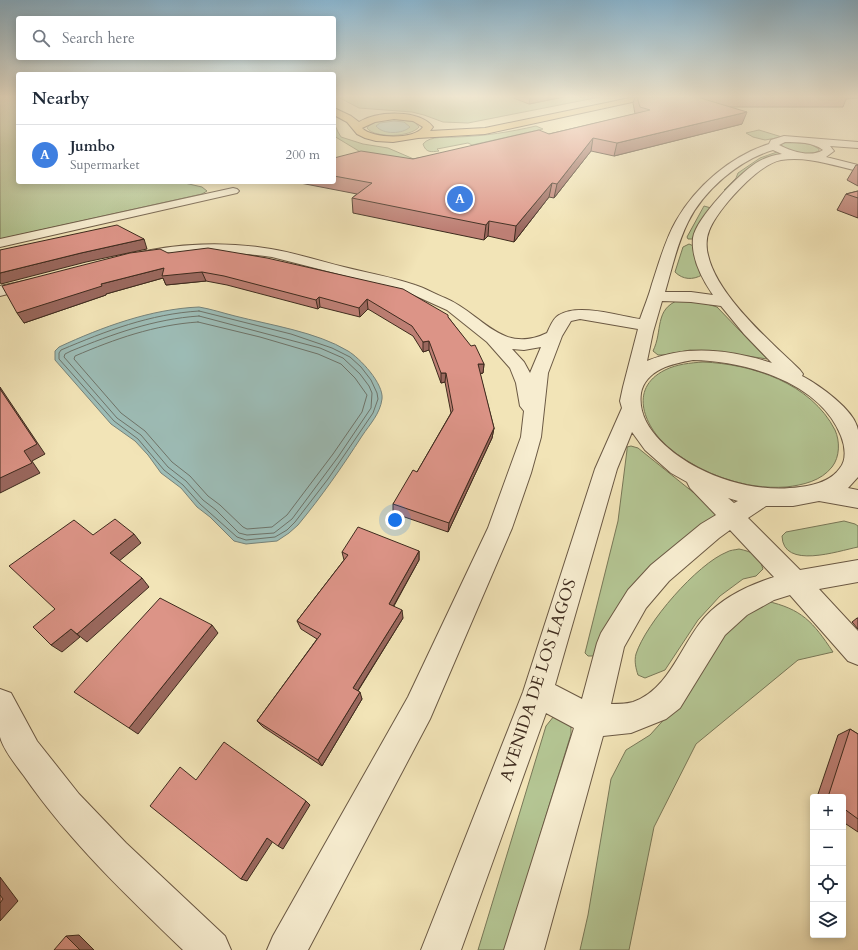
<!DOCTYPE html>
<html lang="en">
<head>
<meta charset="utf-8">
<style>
	:root { --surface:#fff; --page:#f6f6f7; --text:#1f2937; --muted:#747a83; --line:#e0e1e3; --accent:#ea580c }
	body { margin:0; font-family:Cardo,serif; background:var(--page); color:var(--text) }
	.controls { position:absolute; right:12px; bottom:12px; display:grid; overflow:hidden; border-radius:4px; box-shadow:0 2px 10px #0003 }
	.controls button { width:36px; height:36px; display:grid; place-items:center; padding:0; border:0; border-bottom:1px solid var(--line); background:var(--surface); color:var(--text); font:20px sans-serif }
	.you { position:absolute; left:395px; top:520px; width:14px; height:14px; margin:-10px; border:3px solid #fff; border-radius:50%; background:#1a73e8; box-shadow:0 0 0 6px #1a73e833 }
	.badge { display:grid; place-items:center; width:26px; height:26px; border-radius:50%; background:var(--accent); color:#fff; font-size:13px; font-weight:700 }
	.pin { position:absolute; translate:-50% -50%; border:2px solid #fff; box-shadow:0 1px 4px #0006 }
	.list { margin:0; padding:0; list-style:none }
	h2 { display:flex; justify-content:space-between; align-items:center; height:52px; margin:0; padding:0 16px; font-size:17px }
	h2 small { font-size:13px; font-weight:400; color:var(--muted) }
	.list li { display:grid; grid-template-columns:26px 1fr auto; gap:12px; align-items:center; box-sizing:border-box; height:60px; padding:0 16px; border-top:1px solid var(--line) }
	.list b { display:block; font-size:15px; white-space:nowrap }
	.list p { margin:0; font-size:13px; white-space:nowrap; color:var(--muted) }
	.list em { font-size:13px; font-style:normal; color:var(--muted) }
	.icon { flex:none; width:22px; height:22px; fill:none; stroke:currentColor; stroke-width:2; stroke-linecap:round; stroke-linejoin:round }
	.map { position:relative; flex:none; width:858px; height:950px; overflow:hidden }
	.search { position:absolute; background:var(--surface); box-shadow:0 2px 10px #0003; left:16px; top:16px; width:320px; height:44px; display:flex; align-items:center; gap:10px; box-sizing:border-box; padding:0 14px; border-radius:4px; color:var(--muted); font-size:15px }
	.panel { position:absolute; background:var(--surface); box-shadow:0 2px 10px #0003; left:16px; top:72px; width:320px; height:112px; border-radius:4px }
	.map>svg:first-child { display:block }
	.green { fill:#b4c593; stroke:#797858 }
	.water { fill:#9dbdb7; stroke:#77837a }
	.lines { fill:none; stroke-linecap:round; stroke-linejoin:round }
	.shore { stroke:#6e746a; stroke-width:1 }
	.minor-casing { stroke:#6b5944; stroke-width:2 }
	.major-casing { stroke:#3e2b1e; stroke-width:2 }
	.minor { fill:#f7edd0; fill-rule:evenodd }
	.major { fill:#e9c27c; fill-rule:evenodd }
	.wall { fill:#bd7f74; stroke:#3e2b1e }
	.shaded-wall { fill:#9a685e; stroke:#3e2b1e }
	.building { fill:#dc9487; stroke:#3e2b1e }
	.labels { text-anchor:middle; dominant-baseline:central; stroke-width:4; stroke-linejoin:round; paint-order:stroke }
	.near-street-label { font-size:17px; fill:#3e2b1e; stroke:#f7edd0 }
</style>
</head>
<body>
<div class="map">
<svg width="858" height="950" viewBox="0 0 858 950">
	<rect width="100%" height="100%" fill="#f2e4b7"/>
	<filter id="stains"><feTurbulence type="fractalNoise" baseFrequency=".005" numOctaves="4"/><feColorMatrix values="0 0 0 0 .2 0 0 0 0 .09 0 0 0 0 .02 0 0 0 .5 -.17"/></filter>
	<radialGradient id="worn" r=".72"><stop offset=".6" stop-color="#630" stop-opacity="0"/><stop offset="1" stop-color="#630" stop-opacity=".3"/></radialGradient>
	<path class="green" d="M0,97H18V182H180L202,187L207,191L202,194L0,239Z
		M338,97H600L468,123L443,122L424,115L412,112L359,108Z
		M393,119L415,122L419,127C411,137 375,139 367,128L372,122Z
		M334,123L338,132L341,137L363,144L388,148L416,160L367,156L334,136Z
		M536,126L543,129L472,145L468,143L437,149L439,151C431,152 426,153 423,144C430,135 448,138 458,137C485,136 510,132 536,126Z
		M759,130L782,137L765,140L753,137L746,133Z
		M787,142L810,144L819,149V151C808,156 790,153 782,146L781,144Z
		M777,152L785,155L726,190H724L736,178L738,173L760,158Z
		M704,206L711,208L695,239H688L687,237Z
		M689,244L696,247L702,275C693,280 683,280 675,272L683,247Z
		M679,300L707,304L717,307L767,359L714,351L690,350L664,355H658L653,351C663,331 654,309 679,300Z
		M703,362C752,364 811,383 835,430C840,441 840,457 832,467C821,481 803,485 786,487C745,490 702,474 670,449C645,428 627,389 665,370C677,364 690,363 703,362Z
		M631,446L638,448L719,513L596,654L593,656H588L585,653L618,521L627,450V447Z
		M844,521L855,524L858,526V547C838,551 783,570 782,536L786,532Z
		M739,549C753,552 759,555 763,569L756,576L743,579L720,596L698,620L665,670L645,678L638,675C636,669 634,661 636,654C646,623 697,564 727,552C730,550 735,550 739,549Z
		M766,601C802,609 813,622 833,652L798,660L696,744L654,827L629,950H580L588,915L611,779L626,750L650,735L677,705L729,624Z
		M554,716L571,724V734L505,950H478L546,726Z"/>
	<path class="water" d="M394,121L404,122L410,127C403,134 383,135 376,126L380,123Z
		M199,307C211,309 223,313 235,316C270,325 317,332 348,351C360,358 384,384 382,399C380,414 370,424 362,436C342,467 322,496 298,525L289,533L277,541L246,544L234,541L210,517L197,507L181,488L161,473L148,455L135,441L111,424L55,360V351L59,347C102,327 151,309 199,307Z"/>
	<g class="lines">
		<path class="shore" d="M199,311L291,334L332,348L350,357L361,367L371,380L377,393L378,399L373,413L328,479L295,522L287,530L275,537L246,540L237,537L200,504L183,485L164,470L138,439L114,421L59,359V353L61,350C106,331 150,314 199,311Z
			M199,316L320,348L343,358L360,374L369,386L372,393L371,408L338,457L292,519L274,533L247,535L239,533L216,510L203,500L186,481L168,467L141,435L117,418L64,357L65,354L71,351C113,334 154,319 199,316Z
			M198,322L260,337L318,354L341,364L355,378L367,395L362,412L333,454L287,515L272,527L247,529L243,527L220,505L208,496L190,476L172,462L145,431L121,413L74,359L75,356C115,339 154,325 198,322Z"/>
		<defs>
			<path id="minor" d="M784,136L858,142V148L830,146L834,151L826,157L858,165V171C832,165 807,156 781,160C758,164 717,210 709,231C706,238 706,248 708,255C717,296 771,342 800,370L803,374L802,376C819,385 855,410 858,430C858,445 858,462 858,477L848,488L858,490V508L819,501L793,506H766L748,518L800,570L858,560V582L819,589L858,631V665L848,661L790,595L774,600L747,615L725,635L680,708L666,719L631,733L603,736L544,950H504L574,728L546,713L461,950H421L523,692L595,469L622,408L620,401L623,387L638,329L580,319L571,321L562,336L548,373L541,437L531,473L512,528L430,719L308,950H267L273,936L408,697L488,528L521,437L524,411L520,406L516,383L510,368L487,342L447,310L405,291L272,257C226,250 182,253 137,261L132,260L130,257L132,254C176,243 226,241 271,249C295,253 320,261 344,267C368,273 392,277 415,285C425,288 435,294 445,298C483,314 501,355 547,333C550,327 553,318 559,315C579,303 619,316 640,319C644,307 649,296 652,284C659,263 665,240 676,221C696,186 731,156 769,144L771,140ZM785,142C798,142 813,142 823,150C811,158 790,151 779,145ZM773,150L782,154C773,155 764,158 756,163C739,174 696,218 693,238C691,258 702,279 713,295L691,292H665C672,268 677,244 688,222C704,190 739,160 773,150ZM662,301L691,302L721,306L744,334L772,363C731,350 688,344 647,361L653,332ZM541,347L530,373L524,362L512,349L524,350ZM693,360C745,361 820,382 841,436C845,446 847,460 840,468C831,481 815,485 800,487C766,492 729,484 698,468C672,454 636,427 641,393C643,382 651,374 661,369C671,364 682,362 693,360ZM632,432L645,450L671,473L687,482L690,488L716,515L701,524L651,565L628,590L601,633L597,643L582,699L555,685L617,469ZM728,498L738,501L734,503ZM730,530L774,577C749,585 723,597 705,617C681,644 670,689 633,702C626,704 618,704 611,704L624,647L646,608L669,581L719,538Z
				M233,188L237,189L239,191L237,193L0,247V239Z
				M34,279L39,280L41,283L39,286L0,296V286Z
				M0,689L11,693L37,741L79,794L126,843L225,936L231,950H183C126,895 69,841 24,776C16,765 4,751 0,737C0,728 0,700 0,689Z"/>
			<path id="major" d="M635,97H650L646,99L485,134L418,138L393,142L376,141L365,138L357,134L347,122L334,115V108L351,116L359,122C377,111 419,109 433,127L430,131L485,128ZM394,119L413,121L423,127C415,140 372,139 362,128L375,122Z"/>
		</defs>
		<use href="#minor" class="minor-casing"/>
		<use href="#major" class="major-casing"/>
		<use href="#minor" class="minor"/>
		<use href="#major" class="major"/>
	</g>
	<path class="wall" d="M511,97H563L529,104Z
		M635,97H858L846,99L843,107H730L742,124L614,156L591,151L554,198L549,197L514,242L488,236L484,240L353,213L352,198L357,194L295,182H334V158L413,159L549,134L635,114L633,103Z
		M856,165H858V186L847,180Z
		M858,191V218L837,210L846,194Z
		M168,253L448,317L484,364L483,373L480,374L494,428L492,438L448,532L393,513V504L417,472L451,413L445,382L441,383L429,350L423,352L413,336L368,309L360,317L320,307L318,309L227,285L206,281L166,285L163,278L106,294V295L24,323Z
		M419,551V560L394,606L403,618L358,691L362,699L322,766L263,727L257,721L317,639L301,629L297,621L344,560L342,552Z
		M857,618H858V629L852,622Z
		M850,729L858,734V832L843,822V797H817L838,735Z"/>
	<path class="shaded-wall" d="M534,97H563L529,104L530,98Z
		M847,97H858V98L846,99Z
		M747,112L742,124L614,156L617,143Z
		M593,138L591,151L554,198L557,184Z
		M552,183L549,197L514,242L516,226Z
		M489,221L488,236L484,240L486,225Z
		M144,239L147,249L86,262L1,284L0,282V273L81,253Z
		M164,268L202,272L206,281L166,285L163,278L106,294V295L24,323L17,313L101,284Z
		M319,297L320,307L318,309L316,300Z
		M367,299L368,309L360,317L359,308Z
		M429,341V350L423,352V342Z
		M478,364H484L483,373L477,374Z
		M441,373H446L445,382L441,383Z
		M0,387L45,454L32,461L40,473L0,493Z
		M494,428L492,438L448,532L449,523Z
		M134,534L141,543L118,562L110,553Z
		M419,551V560L390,612L389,604Z
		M142,578L149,587L87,642L77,634Z
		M402,610L403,618L355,695L353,688Z
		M212,625L218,633L138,734L129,728Z
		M71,629L80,637L62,652L51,645Z
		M360,692L362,699L322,766L318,760Z
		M306,801L310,805L283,849L278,846Z
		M267,838L273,841L247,881L241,879Z
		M0,877L18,901L0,921Z
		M79,935L94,950H80L66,936Z"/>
	<path class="building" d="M637,97H697L747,112L617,143L593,138L557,184L552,183L516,226L489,221L486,225L352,198L372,183L334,176V158L361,151L413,159L539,130L549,134L650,110L640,107Z
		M858,191V198L846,194Z
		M117,225L144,239L81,253L0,273V250Z
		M208,248L267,258L403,289L448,315V317L471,346L475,345L484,364H478L494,428L449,523L393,504L413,470L417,472L453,410L446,373H441L429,341L423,342L412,326L367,299L359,308L319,297L316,300L224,276L202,272L162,276L164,268L101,284L102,286L17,313L2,286L130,253L160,249L168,253Z
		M0,389L37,444L24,451L32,463L0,478Z
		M115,519L134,534L110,553L142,578L77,634L71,629L51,645L33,627L55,609L9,566L74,520L93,535Z
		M358,527L419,551L389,604L402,610L353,688L360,692L318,760L257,721L321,634L297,621L348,555L342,552Z
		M160,598L212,625L129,728L74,692Z
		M850,729L858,734V819L843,808V797H828Z
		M224,742L306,801L278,846L267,838L241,879L150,806L180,767L196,780Z
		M0,895L3,899L0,903Z
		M66,936L80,950H54Z"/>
	<linearGradient id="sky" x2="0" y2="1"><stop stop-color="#8ab8d4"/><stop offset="0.42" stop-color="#f9f3df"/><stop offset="1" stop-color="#f9f3df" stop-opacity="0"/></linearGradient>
	<rect width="858" height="230" fill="url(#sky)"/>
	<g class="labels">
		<g class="near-street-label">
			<text transform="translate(538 680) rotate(-72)">AVENIDA DE LOS LAGOS</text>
		</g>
	</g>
	<rect width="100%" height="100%" filter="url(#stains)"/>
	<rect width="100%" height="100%" fill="url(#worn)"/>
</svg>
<div class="controls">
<button>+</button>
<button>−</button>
<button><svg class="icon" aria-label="locate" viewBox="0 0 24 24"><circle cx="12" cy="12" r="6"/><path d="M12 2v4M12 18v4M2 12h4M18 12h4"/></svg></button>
<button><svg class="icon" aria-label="layers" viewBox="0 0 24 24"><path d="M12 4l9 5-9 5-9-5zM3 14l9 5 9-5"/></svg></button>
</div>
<div class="you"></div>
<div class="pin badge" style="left:460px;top:199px;background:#3f7fe0">A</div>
<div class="search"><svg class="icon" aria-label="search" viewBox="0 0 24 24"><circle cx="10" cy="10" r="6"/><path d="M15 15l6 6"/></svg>Search here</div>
<section class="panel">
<h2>Nearby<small></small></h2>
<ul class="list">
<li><span class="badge" style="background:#3f7fe0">A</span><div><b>Jumbo</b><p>Supermarket</p></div><em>200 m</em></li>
</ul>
</section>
</div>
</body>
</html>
